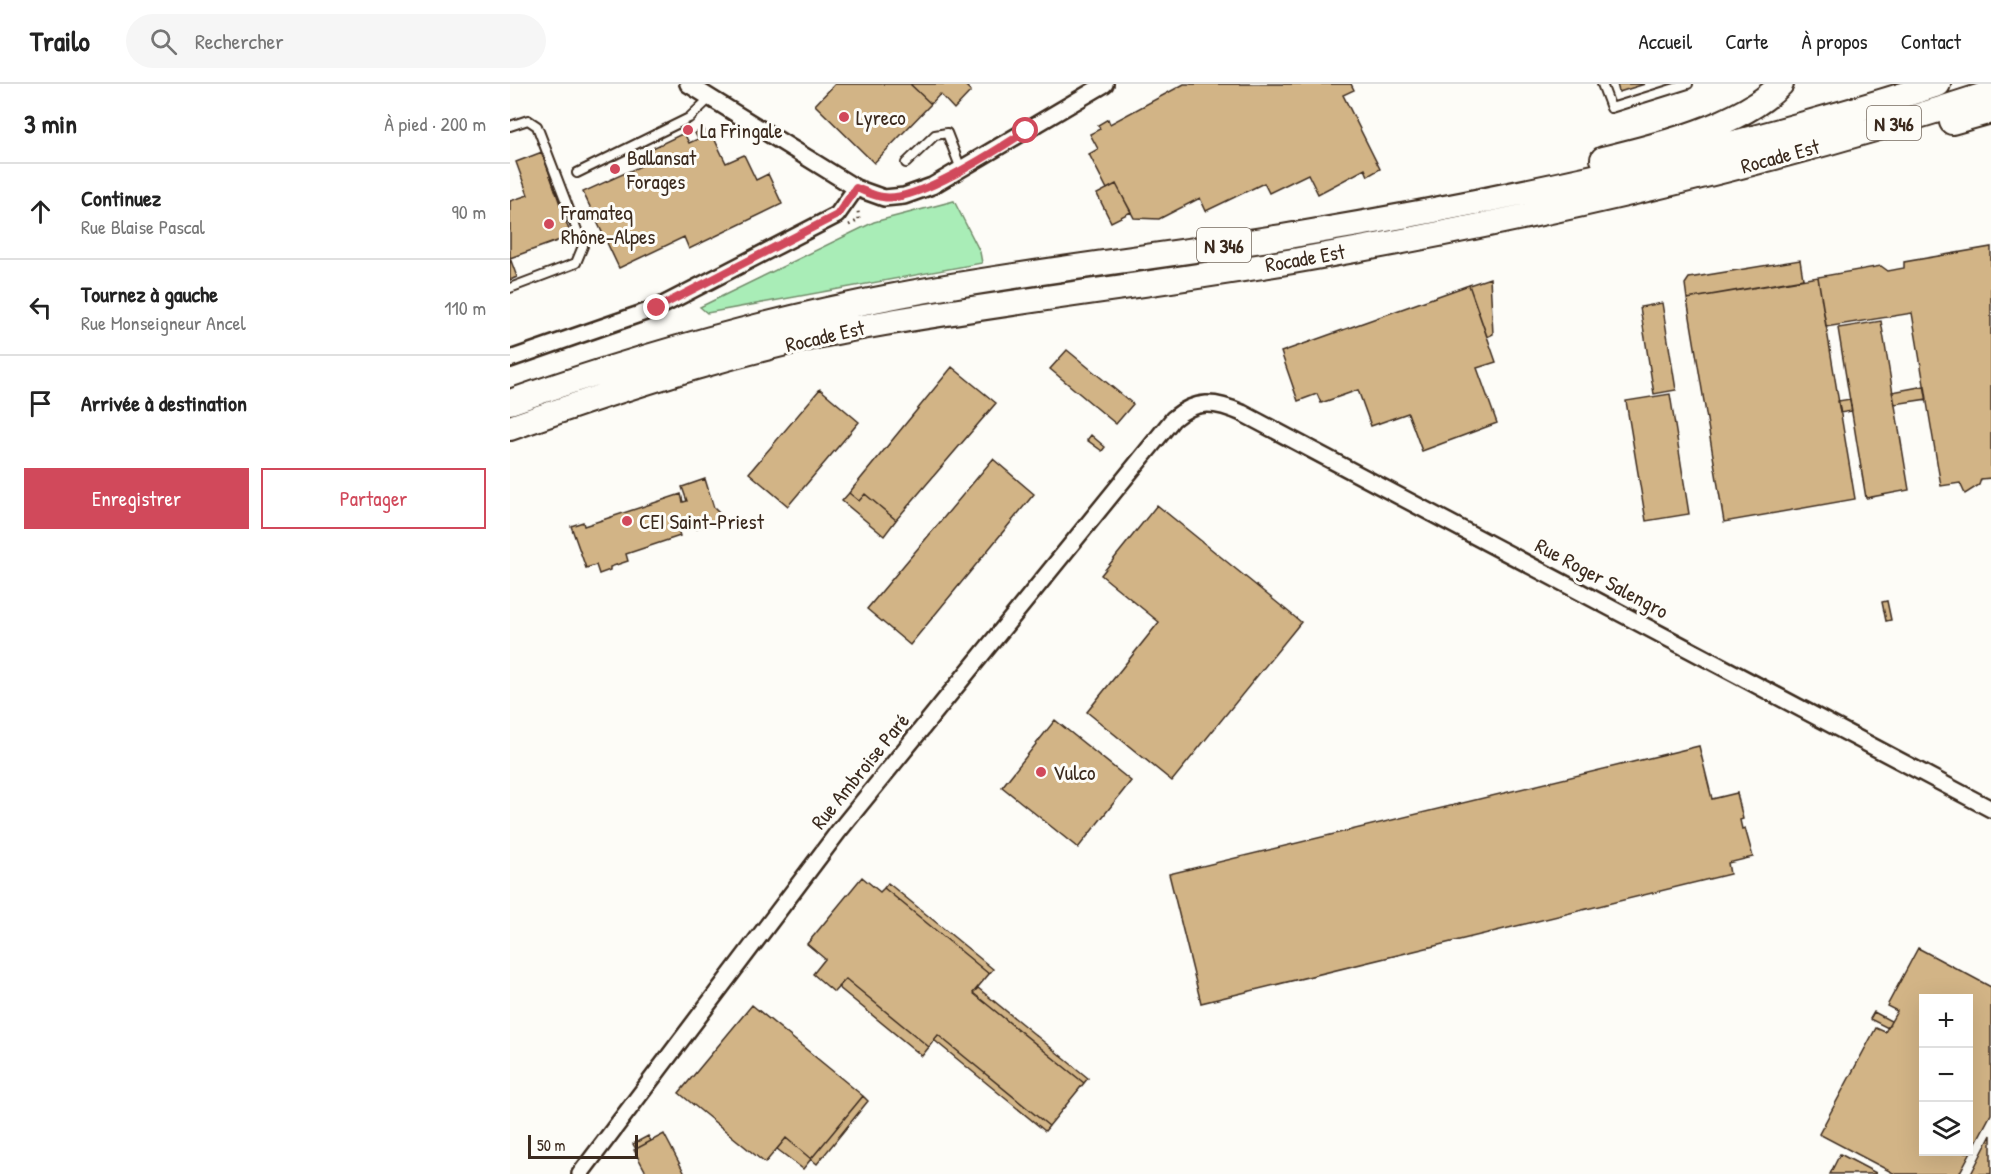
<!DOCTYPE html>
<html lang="fr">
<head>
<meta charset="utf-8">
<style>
	:root { --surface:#fff; --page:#f6f6f6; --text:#222; --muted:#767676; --line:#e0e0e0; --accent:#d1495b }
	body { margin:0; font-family:"Patrick Hand",sans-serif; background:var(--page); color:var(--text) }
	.controls { position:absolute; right:18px; bottom:18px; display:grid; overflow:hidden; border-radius:0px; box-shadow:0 6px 24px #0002 }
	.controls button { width:54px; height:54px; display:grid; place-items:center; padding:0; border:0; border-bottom:2px solid var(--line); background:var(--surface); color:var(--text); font:30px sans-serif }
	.scale { position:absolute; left:18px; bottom:15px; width:110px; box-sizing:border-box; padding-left:6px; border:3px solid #3b2a1e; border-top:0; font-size:16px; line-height:21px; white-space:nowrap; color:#3b2a1e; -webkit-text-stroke:4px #fdfcf7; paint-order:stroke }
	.stop { position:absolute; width:18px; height:18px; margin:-14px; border:4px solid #d1495b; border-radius:50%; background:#fff }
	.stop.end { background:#d1495b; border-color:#fff; box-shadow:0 2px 6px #0008 }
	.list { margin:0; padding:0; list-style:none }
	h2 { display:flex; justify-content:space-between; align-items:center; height:78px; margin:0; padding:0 24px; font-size:26px }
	h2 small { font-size:20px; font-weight:400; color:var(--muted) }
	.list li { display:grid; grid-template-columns:39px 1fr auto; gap:18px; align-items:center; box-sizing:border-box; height:96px; padding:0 24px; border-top:2px solid var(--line) }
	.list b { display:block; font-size:22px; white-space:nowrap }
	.list p { margin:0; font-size:20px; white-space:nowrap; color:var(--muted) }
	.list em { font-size:20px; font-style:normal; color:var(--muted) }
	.actions { display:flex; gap:12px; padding:18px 24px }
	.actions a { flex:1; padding:14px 0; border:2px solid var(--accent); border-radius:0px; text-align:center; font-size:21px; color:var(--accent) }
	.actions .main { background:var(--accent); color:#fff }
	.icon { flex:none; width:33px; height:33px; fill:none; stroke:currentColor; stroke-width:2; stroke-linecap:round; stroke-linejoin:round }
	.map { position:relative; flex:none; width:1481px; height:1090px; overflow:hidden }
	header { display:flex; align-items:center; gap:36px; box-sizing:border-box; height:84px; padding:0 30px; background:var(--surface); border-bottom:2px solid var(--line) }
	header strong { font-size:28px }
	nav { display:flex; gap:33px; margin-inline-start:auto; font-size:21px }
	.search { width:420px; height:54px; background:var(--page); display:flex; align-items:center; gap:15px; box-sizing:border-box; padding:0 21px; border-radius:33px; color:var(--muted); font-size:22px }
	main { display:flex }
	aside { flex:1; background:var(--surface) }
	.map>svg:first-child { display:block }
	.green { fill:#a9edb7; stroke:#728c6a; stroke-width:1.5 }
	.building { fill:#d2b486; stroke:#3b2a1e; stroke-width:1.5; fill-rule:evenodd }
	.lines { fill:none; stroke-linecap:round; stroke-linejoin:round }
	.service-casing { stroke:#3b2a1e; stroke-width:12 }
	.minor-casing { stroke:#3b2a1e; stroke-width:20 }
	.trunk-casing { stroke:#3b2a1e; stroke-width:28 }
	.path { stroke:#3b2a1e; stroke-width:3; stroke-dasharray:1.5 4.5; stroke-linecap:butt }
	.service { stroke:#fdfcf7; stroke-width:8 }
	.minor { stroke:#fdfcf7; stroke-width:15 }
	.trunk { stroke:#fdfcf7; stroke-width:24 }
	.route { stroke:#d1495b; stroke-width:8 }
	.poi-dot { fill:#d1495b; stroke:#fdfcf7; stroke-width:2 }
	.labels { text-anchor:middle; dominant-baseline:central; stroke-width:6; stroke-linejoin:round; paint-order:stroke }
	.shield { fill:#fdfcf7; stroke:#75695f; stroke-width:1.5 }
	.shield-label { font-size:20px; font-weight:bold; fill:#3b2a1e }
	.poi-label { font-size:21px; fill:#3b2a1e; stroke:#fdfcf7; text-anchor:start }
	.street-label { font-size:21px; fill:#3b2a1e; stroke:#fdfcf7 }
</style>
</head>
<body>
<header>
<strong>Trailo</strong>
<div class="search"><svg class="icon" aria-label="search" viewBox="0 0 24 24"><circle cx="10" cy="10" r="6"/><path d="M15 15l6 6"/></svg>Rechercher</div>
<nav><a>Accueil</a><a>Carte</a><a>À propos</a><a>Contact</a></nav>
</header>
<main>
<aside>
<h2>3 min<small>À pied · 200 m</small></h2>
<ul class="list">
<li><svg class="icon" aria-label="ahead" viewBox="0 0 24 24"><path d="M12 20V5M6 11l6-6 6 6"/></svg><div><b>Continuez</b><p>Rue Blaise Pascal</p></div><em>90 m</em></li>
<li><svg class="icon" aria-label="left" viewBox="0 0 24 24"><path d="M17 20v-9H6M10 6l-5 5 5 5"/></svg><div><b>Tournez à gauche</b><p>Rue Monseigneur Ancel</p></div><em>110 m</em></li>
<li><svg class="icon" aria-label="arrive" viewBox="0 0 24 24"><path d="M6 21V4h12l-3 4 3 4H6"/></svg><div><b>Arrivée à destination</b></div></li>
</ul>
<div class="actions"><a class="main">Enregistrer</a><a>Partager</a></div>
</aside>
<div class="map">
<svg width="1481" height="1090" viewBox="0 0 1481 1090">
	<rect width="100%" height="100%" fill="#fdfcf7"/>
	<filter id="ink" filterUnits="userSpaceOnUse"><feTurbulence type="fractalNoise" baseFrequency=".0167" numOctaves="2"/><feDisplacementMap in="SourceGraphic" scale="12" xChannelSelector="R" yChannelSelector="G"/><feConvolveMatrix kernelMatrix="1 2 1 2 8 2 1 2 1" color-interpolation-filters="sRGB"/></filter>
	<g filter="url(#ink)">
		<path class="green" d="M444,117L470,168L472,179L197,229L190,223L364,138Z"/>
		<path class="building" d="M325,0H400L421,20L364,79L305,21Z
			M400,0H454L461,7L444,25L430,10L421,20Z
			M674,0H841L844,6L833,11L870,85L858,92L855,85L808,110L798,90L759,109L754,99L696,127L690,114L649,135L624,134L606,100L597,105L579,70L588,65L580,50L590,45L588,41L598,35L600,40Z
			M1107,0H1135L1109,8Z
			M194,45L196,50L201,48L216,79L234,71L246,96L258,90L272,120L179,165L174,153L109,184L73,108L131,82L126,72L174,49L179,59L188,55L185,49Z
			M32,68L61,152L0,174L7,193L0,196V117L18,111L6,78Z
			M606,100L621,128L601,138L587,110Z
			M1481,163V394L1471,395L1469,401L1455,410L1450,399L1431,402L1402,229L1316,243L1308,193L1371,182L1378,187L1394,184V178Z
			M1290,176L1293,195L1177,215L1175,200L1179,194Z
			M1308,193L1345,415L1214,438L1177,215Z
			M980,194L983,250L977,253L959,201Z
			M959,201L986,278L967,284L987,339L912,367L898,329L861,342L848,306L811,319L807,310L788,317L771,268Z
			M1152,219L1166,306L1144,310L1130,223Z
			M1371,237L1399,406L1356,414L1328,244Z
			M557,266L623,320L606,340L540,285Z
			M442,283L486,319L386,436L355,410L349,417L339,409Z
			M1415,302L1417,315L1385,320L1382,308Z
			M310,305L349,338L278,422L239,389Z
			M1160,310L1179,430L1136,437L1116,317Z
			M1340,315L1342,327L1330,329L1328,317Z
			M581,351L595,363L592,367L577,356Z
			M483,375L524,410L400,561L357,525Z
			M195,395L204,424L209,429L206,438L186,445L183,434L166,440L170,452L116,470L118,477L100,483V486L89,490L86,481L76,484L61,442L73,438L74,442L171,410L173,418L177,417L172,403Z
			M339,409L349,417L355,410L386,436L374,452L332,417Z
			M647,421L791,538L662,697L577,628L649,538L591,491Z
			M1377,517L1381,536L1376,537L1372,518Z
			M545,636L621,697L568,764L492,703Z
			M1189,662L1202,715L1227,709L1233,735L1230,736L1232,745L1235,744L1243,773L1218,779L1220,790L691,919L659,790Z
			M352,793L370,808L374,804L479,890L463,909L574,999L539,1042L428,951L419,963L336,895L324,908L303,890L315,875L297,860Z
			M378,799L483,885L479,890L374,804Z
			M1408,864L1481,903V1030L1449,1090H1385L1309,1050L1366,944L1375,948L1387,927L1377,922ZM1414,914H1458V1068H1414Z
			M336,895L419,963L412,972L328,903Z
			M468,904L578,994L574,999L463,909Z
			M242,921L353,1012L301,1075L276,1054L255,1079L169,1009Z
			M1364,928L1381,937L1378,944L1360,935Z
			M428,951L539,1042L535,1047L424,956Z
			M353,1012L358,1017L307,1080L301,1075Z
			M154,1050L175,1090H137L124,1066Z
			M1481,1051V1090H1461Z
			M138,1052L141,1057L126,1065L123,1060Z
			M276,1054L301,1075L293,1085L267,1065Z
			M1330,1070L1366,1089V1090H1320Z"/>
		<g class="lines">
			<defs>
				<path id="service" d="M1092,0L1101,24L1178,0
					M0,42L18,36L27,42L73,162L66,179L0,204
					M396,79L425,51L437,49L451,85
					M67,89L179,34L200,14"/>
				<path id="minor" d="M178,0L346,104L374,114L394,112L422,102L595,0
					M0,275L147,224L327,131L346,104
					M70,1090L328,748L663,335C686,315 705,317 732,329L1481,725"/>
				<path id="trunk" d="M1442,38L1481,27
					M1093,75C1147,62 1233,41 1271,0
					M0,318C128,273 257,236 390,211C523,186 657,172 790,150C1006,114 1220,67 1428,0
					M0,344C121,301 247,260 375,239C510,216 647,200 783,177C1019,136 1253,84 1481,9"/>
			</defs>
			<use href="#service" class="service-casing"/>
			<use href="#minor" class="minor-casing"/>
			<use href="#trunk" class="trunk-casing"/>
			<path class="path" d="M339,141L349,136L348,127"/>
			<use href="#service" class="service"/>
			<use href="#minor" class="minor"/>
			<use href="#trunk" class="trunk"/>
		</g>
	</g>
	<g class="lines" filter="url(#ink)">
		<path class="route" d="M147,224L327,131L346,104C355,107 364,112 373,113C406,119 487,66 516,47"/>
	</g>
	<g class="poi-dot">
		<circle cx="334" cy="33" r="6"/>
		<circle cx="178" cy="46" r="6"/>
		<circle cx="105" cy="85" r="6"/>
		<circle cx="39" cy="140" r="6"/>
		<circle cx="117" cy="437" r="6"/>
		<circle cx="531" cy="688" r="6"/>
	</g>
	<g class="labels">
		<g class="shield">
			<rect x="1357" y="22" width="54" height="34" rx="4.5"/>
			<rect x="687" y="144" width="54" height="34" rx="4.5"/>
		</g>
		<g class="shield-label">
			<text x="1384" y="39">N 346</text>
			<text x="714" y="161">N 346</text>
		</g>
		<g class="poi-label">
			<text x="346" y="33">Lyreco</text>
			<text x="190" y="46">La Fringale</text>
			<text x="117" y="73">Ballansat<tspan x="117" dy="24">Forages</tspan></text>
			<text x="51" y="128">Framateq<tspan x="51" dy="24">Rhône-Alpes</tspan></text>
			<text x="129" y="437">CEI Saint-Priest</text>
			<text x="543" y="688">Vulco</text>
		</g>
		<g class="street-label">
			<text transform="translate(1270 72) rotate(-15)">Rocade Est</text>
			<text transform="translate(795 174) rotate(-10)">Rocade Est</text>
			<text transform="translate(315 252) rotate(-13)">Rocade Est</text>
			<text transform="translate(1092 494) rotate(28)">Rue Roger Salengro</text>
			<text transform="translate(350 687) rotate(-51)">Rue Ambroise Paré</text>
		</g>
	</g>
</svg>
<div class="controls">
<button>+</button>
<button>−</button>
<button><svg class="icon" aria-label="layers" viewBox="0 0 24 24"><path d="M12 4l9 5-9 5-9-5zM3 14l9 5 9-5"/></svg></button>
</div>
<div class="scale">50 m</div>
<div class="stop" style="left:516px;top:47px"></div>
<div class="stop end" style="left:147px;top:224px"></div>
</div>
</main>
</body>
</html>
